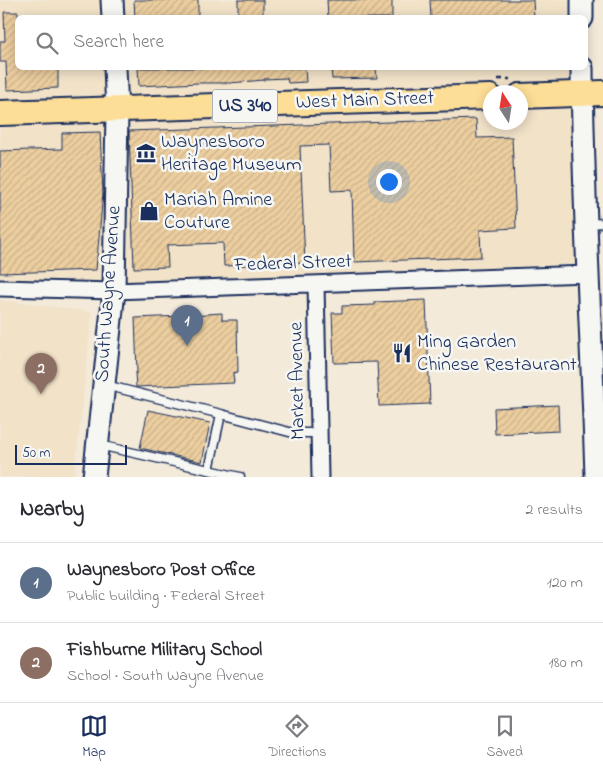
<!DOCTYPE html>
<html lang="en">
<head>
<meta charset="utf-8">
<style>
	:root { --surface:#fff; --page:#f2f2f3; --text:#2b2b33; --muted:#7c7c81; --line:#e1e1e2; --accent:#1b2f5e }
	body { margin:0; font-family:"Indie Flower",sans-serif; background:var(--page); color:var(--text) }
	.compass { position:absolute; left:483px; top:85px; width:45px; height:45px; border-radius:50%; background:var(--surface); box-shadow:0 2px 12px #0003; rotate:348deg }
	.scale { position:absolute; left:15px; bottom:12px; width:112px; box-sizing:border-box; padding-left:5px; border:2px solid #1b2f5e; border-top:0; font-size:14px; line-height:18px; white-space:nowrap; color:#1b2f5e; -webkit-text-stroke:4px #f6f6f2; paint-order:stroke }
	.you { position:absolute; left:388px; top:181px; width:18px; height:18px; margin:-12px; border:4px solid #fff; border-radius:50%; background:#1a73e8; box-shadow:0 0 0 8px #1a73e833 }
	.badge { display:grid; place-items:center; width:32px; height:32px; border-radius:50%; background:var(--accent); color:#fff; font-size:16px; font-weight:700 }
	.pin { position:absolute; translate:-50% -41px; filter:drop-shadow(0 1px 2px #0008) }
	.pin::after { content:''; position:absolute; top:26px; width:18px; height:15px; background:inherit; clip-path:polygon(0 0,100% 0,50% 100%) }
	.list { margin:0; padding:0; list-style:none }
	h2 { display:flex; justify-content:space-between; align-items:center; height:65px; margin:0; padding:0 20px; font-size:21px }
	h2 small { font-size:16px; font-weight:400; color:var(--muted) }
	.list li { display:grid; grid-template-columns:32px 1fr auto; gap:15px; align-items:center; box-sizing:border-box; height:80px; padding:0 20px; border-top:1px solid var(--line) }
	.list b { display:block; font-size:19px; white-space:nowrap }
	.list p { margin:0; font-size:16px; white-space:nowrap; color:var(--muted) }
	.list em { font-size:16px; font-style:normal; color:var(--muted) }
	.icon { flex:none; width:28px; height:28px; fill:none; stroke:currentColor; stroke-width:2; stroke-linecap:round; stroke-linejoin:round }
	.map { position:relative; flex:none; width:603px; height:477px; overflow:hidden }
	.search { position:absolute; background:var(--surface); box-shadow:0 2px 12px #0003; left:15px; right:15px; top:15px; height:55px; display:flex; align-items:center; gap:12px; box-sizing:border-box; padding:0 18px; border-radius:8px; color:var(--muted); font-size:19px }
	.sheet { height:225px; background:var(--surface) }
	nav { display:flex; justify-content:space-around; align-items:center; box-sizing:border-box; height:70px; border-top:1px solid var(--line); background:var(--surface); font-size:14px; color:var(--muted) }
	nav a { display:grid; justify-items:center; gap:2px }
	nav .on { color:var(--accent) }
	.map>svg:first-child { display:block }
	.built { fill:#f1e2c8; fill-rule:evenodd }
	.building { fill:url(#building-hatch); stroke:#1b2f5e }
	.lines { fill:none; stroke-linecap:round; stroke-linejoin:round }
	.lane-casing { stroke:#1b2f5e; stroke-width:11 }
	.street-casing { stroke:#1b2f5e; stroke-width:19 }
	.secondary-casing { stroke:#1b2f5e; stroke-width:25 }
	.primary-casing { stroke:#1b2f5e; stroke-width:28 }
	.path { stroke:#1b2f5e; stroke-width:2.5; stroke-dasharray:5 4; stroke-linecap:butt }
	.lane { stroke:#f6f6f2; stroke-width:8 }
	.street { stroke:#f6f6f2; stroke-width:15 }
	.secondary { stroke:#f6f6f2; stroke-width:21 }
	.primary { stroke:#fdde96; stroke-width:24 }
	.labels { text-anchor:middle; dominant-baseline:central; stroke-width:5; stroke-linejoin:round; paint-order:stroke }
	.shield { fill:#f6f6f2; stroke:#5d6b8a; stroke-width:1 }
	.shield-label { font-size:19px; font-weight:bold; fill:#1b2f5e }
	.street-label { font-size:20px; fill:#1b2f5e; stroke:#f6f6f2 }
	.poi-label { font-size:20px; fill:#1b2f5e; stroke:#f6f6f2; text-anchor:start }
</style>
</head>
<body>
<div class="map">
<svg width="603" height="477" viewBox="0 0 603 477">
	<defs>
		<pattern id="building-hatch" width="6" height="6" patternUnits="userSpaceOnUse" patternTransform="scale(1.25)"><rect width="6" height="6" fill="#ecce9f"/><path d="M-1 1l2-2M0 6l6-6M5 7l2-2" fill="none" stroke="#cab18b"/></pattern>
	</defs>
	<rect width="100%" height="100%" fill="#f3ead9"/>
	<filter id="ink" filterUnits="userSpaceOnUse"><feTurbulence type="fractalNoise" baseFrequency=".02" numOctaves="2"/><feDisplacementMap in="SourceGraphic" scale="10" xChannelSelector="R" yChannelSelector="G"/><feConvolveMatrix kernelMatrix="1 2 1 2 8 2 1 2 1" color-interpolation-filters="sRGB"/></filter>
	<g filter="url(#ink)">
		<path class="built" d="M0,0H568V18H18V68H569L577,264L158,282L0,281ZM490,92H520V122H490Z
			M0,300L92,312L74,477H0Z"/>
		<path class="building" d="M134,0H198V18H135Z
			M238,0H263V18H238Z
			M327,0H392V18H328Z
			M430,0H533L534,18H431Z
			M4,12H18V68H58V88L7,90L6,62H0V41H5Z
			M138,68H305L306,82L288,83L287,78L264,79V80L230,83H199L139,86Z
			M331,68H376L377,78L332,79Z
			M476,119L477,138L512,137L516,228L480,230L481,257L354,262L352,190L331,191L329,145L300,146L305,263L224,266L223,243L167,245L168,267L134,268L129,131Z
			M100,132L103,193L96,270L0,273V151L62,149V133Z
			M426,300L430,404L379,406L377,362L334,363L332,313H342V306L375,305V302Z
			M222,313V320H237L238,372L233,373L234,383L136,387L135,373H137L135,318L207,315V314Z
			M558,405L559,431L495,434L494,408Z
			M148,410L210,423L202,462L140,448Z"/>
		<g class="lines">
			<defs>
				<path id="lane" d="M588,224L603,223
					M221,414L293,433H319
					M99,445L209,470L221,414L105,385
					M209,470L240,477"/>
				<path id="street" d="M316,284L320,477
					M0,288L114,291L588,274"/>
				<path id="secondary" d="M112,0L113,18
					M582,0V18
					M582,68C583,204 592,341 596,477
					M94,477L114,291L117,110L115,68"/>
				<path id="primary" d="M520,96L603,93
					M0,113L490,97"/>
			</defs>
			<use href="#lane" class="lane-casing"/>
			<use href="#street" class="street-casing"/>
			<use href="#secondary" class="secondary-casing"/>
			<use href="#primary" class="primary-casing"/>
			<path class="path" d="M498,79H510"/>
			<use href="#lane" class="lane"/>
			<use href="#street" class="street"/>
			<use href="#secondary" class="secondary"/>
			<use href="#primary" class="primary"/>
		</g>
	</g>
	<defs>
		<symbol id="museum-bare" viewBox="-9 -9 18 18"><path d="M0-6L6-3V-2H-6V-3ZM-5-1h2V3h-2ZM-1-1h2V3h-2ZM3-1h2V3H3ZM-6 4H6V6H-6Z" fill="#1b2f5e" stroke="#f6f6f2" stroke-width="2.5" paint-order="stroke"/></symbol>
		<symbol id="shop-bare" viewBox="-9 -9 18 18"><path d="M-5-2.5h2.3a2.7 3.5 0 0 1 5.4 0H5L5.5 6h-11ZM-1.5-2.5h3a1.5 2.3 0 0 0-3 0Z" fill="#1b2f5e" stroke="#f6f6f2" stroke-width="2.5" paint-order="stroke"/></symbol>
		<symbol id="restaurant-bare" viewBox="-9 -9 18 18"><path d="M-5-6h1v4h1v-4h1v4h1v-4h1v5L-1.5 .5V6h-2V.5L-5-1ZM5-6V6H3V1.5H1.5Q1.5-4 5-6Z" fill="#1b2f5e" stroke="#f6f6f2" stroke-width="2.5" paint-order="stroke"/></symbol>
	</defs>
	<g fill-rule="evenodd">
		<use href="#museum-bare" x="132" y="139" width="28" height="28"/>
		<use href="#shop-bare" x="135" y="197" width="28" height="28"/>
		<use href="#restaurant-bare" x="388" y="339" width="28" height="28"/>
	</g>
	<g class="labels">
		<rect class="shield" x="212.5" y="89.5" width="65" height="33" rx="4"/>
		<g class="shield-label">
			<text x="245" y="106">US 340</text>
		</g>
		<g class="street-label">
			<text transform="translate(365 101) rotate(-2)">West Main Street</text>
			<text transform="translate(293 264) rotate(-2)">Federal Street</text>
			<text transform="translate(109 294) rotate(-86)">South Wayne Avenue</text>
			<text transform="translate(298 381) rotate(-91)">Market Avenue</text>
		</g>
		<g class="poi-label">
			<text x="161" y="142">Waynesboro<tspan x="161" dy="23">Heritage Museum</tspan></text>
			<text x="164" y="200">Mariah Amine<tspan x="164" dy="23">Couture</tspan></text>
			<text x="417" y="342">Ming Garden<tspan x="417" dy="23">Chinese Restaurant</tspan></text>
		</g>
	</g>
</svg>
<svg class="compass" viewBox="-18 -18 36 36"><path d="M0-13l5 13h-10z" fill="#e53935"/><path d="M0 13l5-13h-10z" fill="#7c7c81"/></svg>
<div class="scale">50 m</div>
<div class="you"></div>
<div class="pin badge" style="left:187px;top:346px;background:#5c6f8a">1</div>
<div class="pin badge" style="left:41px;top:394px;background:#8d6e63">2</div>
<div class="search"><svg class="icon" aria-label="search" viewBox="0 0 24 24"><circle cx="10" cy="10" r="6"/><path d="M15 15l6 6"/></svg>Search here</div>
</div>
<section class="sheet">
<h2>Nearby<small>2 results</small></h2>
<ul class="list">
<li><span class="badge" style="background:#5c6f8a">1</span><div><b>Waynesboro Post Office</b><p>Public building · Federal Street</p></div><em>120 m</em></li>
<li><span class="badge" style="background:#8d6e63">2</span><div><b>Fishburne Military School</b><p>School · South Wayne Avenue</p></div><em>180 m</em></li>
</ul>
</section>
<nav>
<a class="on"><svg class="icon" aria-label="map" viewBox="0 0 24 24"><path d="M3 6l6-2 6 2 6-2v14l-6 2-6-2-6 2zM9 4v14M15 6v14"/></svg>Map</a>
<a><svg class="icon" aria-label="directions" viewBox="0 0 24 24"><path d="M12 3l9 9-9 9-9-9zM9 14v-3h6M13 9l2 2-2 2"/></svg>Directions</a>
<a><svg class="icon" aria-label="saved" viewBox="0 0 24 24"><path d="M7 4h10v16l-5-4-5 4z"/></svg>Saved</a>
</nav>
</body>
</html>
